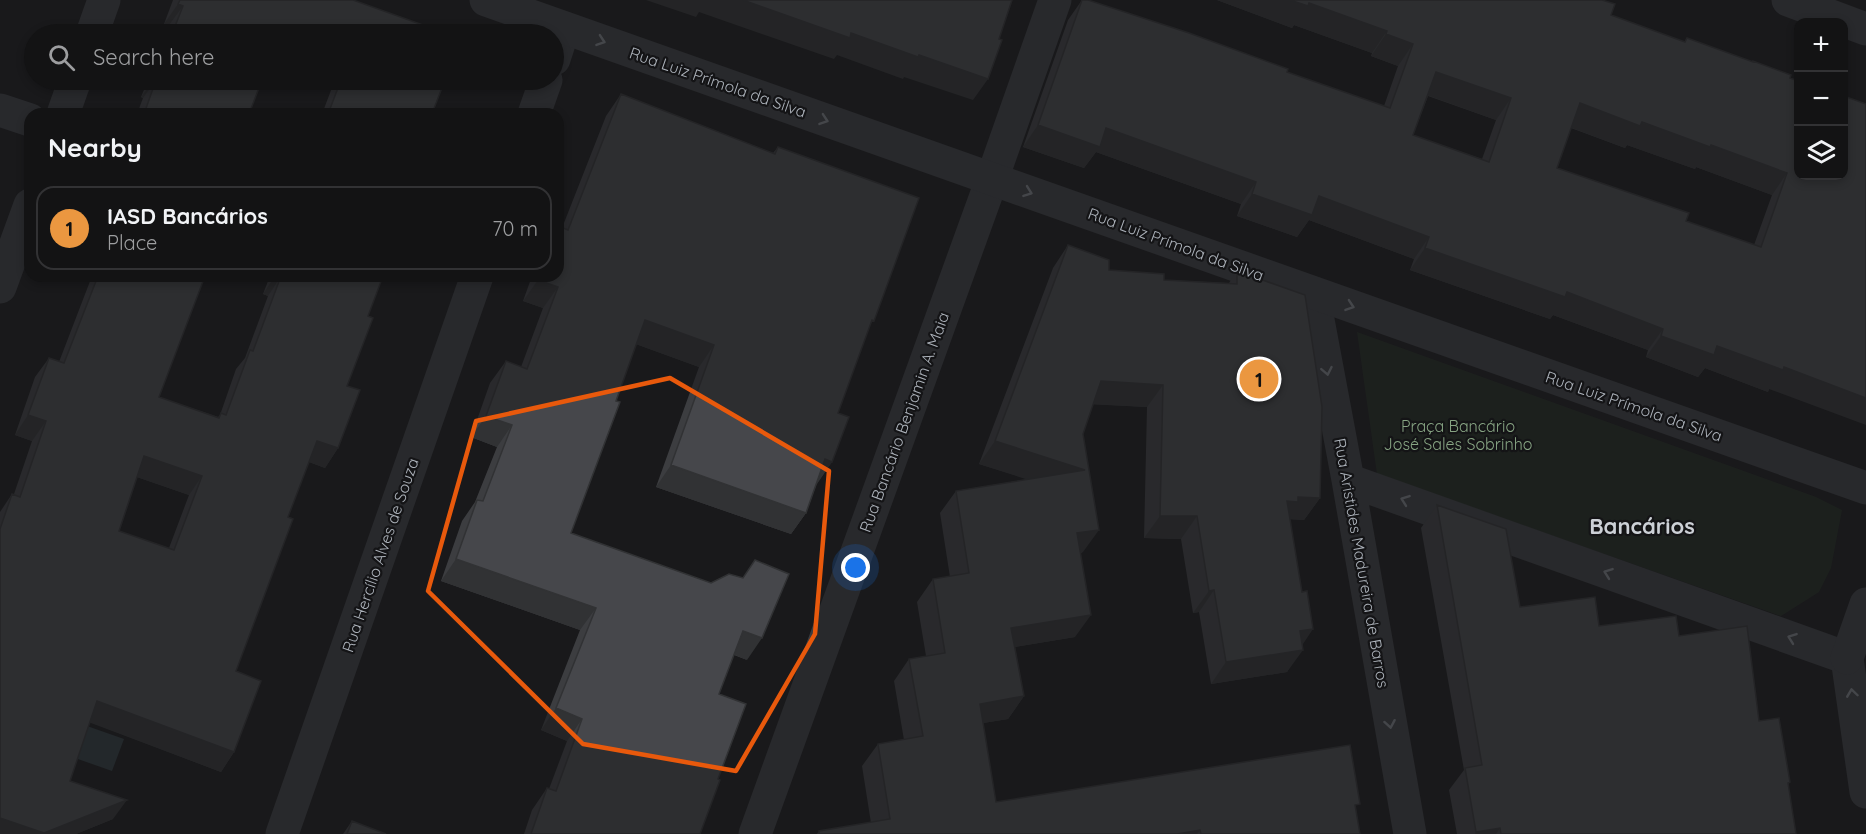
<!DOCTYPE html>
<html lang="en">
<head>
<meta charset="utf-8">
<style>
	:root { --surface:#131314; --page:#202022; --text:#f1f3f6; --muted:#9d9ea0; --line:#323234; --accent:#eb9740 }
	body { margin:0; font-family:Quicksand,sans-serif; background:var(--page); color:var(--text) }
	.controls { position:absolute; right:18px; top:18px; display:grid; overflow:hidden; border-radius:12px; box-shadow:0 3px 9px #0003 }
	.controls button { width:54px; height:54px; display:grid; place-items:center; padding:0; border:0; border-bottom:2px solid var(--line); background:var(--surface); color:var(--text); font:30px sans-serif }
	.you { position:absolute; left:856px; top:568px; width:21px; height:21px; margin:-15px; border:4px solid #fff; border-radius:50%; background:#1a73e8; box-shadow:0 0 0 9px #1a73e833 }
	.badge { display:grid; place-items:center; width:39px; height:39px; border-radius:50%; background:var(--accent); color:#111; font-size:20px; font-weight:700 }
	.pin { position:absolute; translate:-50% -50%; border:3px solid #fff; box-shadow:0 2px 6px #0006 }
	.list { margin:0; padding:0; list-style:none }
	h2 { display:flex; justify-content:space-between; align-items:center; height:78px; margin:0; padding:0 24px; font-size:26px }
	h2 small { font-size:20px; font-weight:400; color:var(--muted) }
	.list li { display:grid; grid-template-columns:39px 1fr auto; gap:18px; align-items:center; box-sizing:border-box; height:84px; margin:0 12px 12px; padding:0 12px; border:2px solid var(--line); border-radius:18px }
	.list b { display:block; font-size:22px; white-space:nowrap }
	.list p { margin:0; font-size:20px; white-space:nowrap; color:var(--muted) }
	.list em { font-size:20px; font-style:normal; color:var(--muted) }
	.icon { flex:none; width:33px; height:33px; fill:none; stroke:currentColor; stroke-width:2; stroke-linecap:round; stroke-linejoin:round }
	.map { position:relative; flex:none; width:1866px; height:834px; overflow:hidden }
	.search { position:absolute; background:var(--surface); box-shadow:0 3px 9px #0003; left:24px; top:24px; width:540px; height:66px; display:flex; align-items:center; gap:15px; box-sizing:border-box; padding:0 21px; border-radius:33px; color:var(--muted); font-size:22px }
	.panel { position:absolute; background:var(--surface); box-shadow:0 3px 9px #0003; left:24px; top:108px; width:540px; height:174px; border-radius:18px }
	.map>svg:first-child { display:block }
	.green { fill:#212921 }
	.water { fill:#2f3a3f }
	.lines { fill:none; stroke-linecap:round; stroke-linejoin:round }
	.pedestrian { stroke:#3a3c40; stroke-width:33 }
	.minor { stroke:#3a3c40; stroke-width:33 }
	.tertiary { stroke:#3a3c40; stroke-width:33 }
	.wall { fill:#3c3d40; fill-rule:evenodd }
	.shaded-wall { fill:#313234 }
	.building { fill:#46474b; stroke:#313234; stroke-width:1.5; fill-rule:evenodd }
	.oneway { stroke:#797d83 }
	.marked { fill:none; stroke:#e8590c; stroke-width:4.5; stroke-linejoin:round }
	.labels { text-anchor:middle; dominant-baseline:central; stroke-width:4.5; stroke-linejoin:round; paint-order:stroke }
	.street-label { font-size:16px; fill:#acb2ba; stroke:#141416 }
	.park-label { font-size:16px; fill:#87a483; stroke:#141416 }
	.district-label { font-size:22px; font-weight:bold; fill:#ccd0d6; stroke:#141416 }
</style>
</head>
<body>
<div class="map">
<svg width="1866" height="834" viewBox="0 0 1866 834">
	<rect width="100%" height="100%" fill="#19191b"/>
	<path class="green" d="M1357,332L1816,497L1842,510L1831,568L1819,592L1781,616L1377,474Z"/>
	<path class="water" d="M87,726L124,739L112,771L75,758Z"/>
	<g class="lines">
		<path class="pedestrian" d="M992,179L1055,0"/>
		<path class="minor" d="M554,59L564,28
			M534,114L546,80
			M1313,293L1348,480L1410,834
			M1348,480L1847,658L1866,792
			M282,834L477,276
			M755,834L992,179"/>
		<path class="tertiary" d="M486,0L1866,488
			M1788,0L1866,29
			M92,34L104,0
			M0,110L30,120
			M63,114L75,80
			M0,287L30,205
			M1847,658L1866,604"/>
	</g>
	<path class="wall" d="M173,0H353L448,34H166L169,25L164,24Z
		M1082,0H1088L1287,72L1384,106L1398,66L1371,56L1372,53L1294,25L1292,28L1217,0H1602L1611,15L1684,42L1687,38L1798,81L1769,389L1768,392L1705,368L1698,377L1646,357L1648,350L1553,315L1550,319L1410,270L1414,259L1309,220L1297,237L1237,216L1241,204L1096,152L1084,168L1023,147L1068,20ZM1428,96L1496,120L1482,159L1413,135ZM1571,128L1625,148L1627,145L1695,169L1696,167L1772,195L1754,245L1686,221L1557,168Z
		M148,80H262L249,114H137L143,98L141,97Z
		M317,80H445L433,111L435,114H322L333,85Z
		M621,94L773,153L778,147L869,327L838,413L832,462L817,483L806,513L791,534L656,487L699,367L636,344L616,401L571,533L747,660L734,655L719,694L718,779L700,834H524L532,810L547,788L549,789L567,741L541,730L580,630L441,581L462,521L475,502L497,447L471,437L490,383L506,361L521,367L543,308L523,301L532,276H558L562,228L606,116Z
		M1068,245L1109,270L1164,280L1229,283L1237,271L1320,498L1304,520L1290,519L1302,645L1287,672L1211,684L1199,612L1193,613L1181,539L1144,538L1147,407L1093,404L1083,434V552L1081,553L1075,637L1015,647L1024,696L1008,719L983,723L996,802L1356,810L1360,834H817L819,831L871,823L862,766L878,744L904,740L894,681L909,659L926,656L917,602L933,579L950,577L940,513L956,491L1028,479L979,464L1053,268Z
		M92,276H205L159,397L218,417L220,415L236,369L245,358L268,296L263,294L270,276H383L368,316L347,386L338,448L325,468L309,462L288,517L236,671L234,752L221,772L90,722L70,781L113,819L76,834H0V512L12,494H14L32,441L15,435L35,377L49,358L59,362ZM137,477L189,495L169,548L119,531Z
		M1437,505L1520,607L1599,626L1679,636L1759,721L1790,782L1788,785L1796,834H1457L1449,790L1464,770L1421,528Z
		M352,821L386,834H343Z"/>
	<path class="shaded-wall" d="M646,0H743L851,33L919,55L988,79L973,100L904,77L903,79L837,55L834,59L699,12L696,17Z
		M1217,0H1290L1309,3L1387,31L1372,53L1294,25L1292,28Z
		M178,4L183,6L169,25L164,24Z
		M1386,34L1413,44L1398,66L1371,56Z
		M1436,72L1511,98L1496,120L1421,93Z
		M154,80H156L143,98L141,97Z
		M317,80H337L333,85Z
		M1580,103L1711,145L1787,173L1772,195L1696,167L1695,169L1627,145L1625,148L1564,125Z
		M1038,125L1106,128L1256,182L1241,204L1096,152L1084,168L1023,147Z
		M1252,194L1319,196L1429,237L1414,259L1309,220L1297,237L1237,216Z
		M1425,248L1567,292L1663,329L1648,350L1553,315L1550,319L1410,270Z
		M275,276H281L268,296L263,294Z
		M405,276H414L412,279Z
		M538,280L558,287L543,308L523,301Z
		M645,320L714,345L699,367L630,342Z
		M1661,336L1717,346L1784,367L1866,398V425L1769,389L1768,392L1705,368L1698,377L1646,357Z
		M1101,381L1163,385L1147,407L1085,404Z
		M28,415L46,421L32,441L15,435Z
		M486,416L512,425L497,447L471,437Z
		M317,441L338,448L325,468L304,460Z
		M995,441L1085,470L1069,493L979,464Z
		M144,456L202,476L189,495L131,475Z
		M825,459L832,462L817,484L810,481Z
		M671,465L806,513L791,534L656,487Z
		M1298,497L1320,498L1304,520L1285,519L1287,501Z
		M1160,516H1197L1181,539L1144,538Z
		M1099,530L1083,552L1062,556L1077,533Z
		M456,559L596,608L580,630L441,581Z
		M1214,590L1199,612L1193,613L1209,591Z
		M1091,615L1075,637L996,650L1011,628Z
		M1313,629L1299,650H1303L1287,672L1211,684L1226,662L1300,631Z
		M743,631L762,638L747,660L728,652Z
		M1024,696L1008,719L965,726L980,704Z
		M97,701L234,752L221,772L83,720Z
		M556,708L582,719L567,741L541,730Z
		M127,800L113,819L76,834H0V818Z
		M1500,828L1496,834H1475L1476,832Z
		M1200,830L1197,834H1177Z"/>
	<path class="building" d="M180,0H353L448,34H172L183,6L178,4Z
		M743,0H1012L999,39L1002,40L988,79L919,55L918,57L851,33L850,38Z
		M1082,0H1088L1189,33L1288,69L1287,72L1390,108L1413,44L1386,34L1387,31L1309,3L1308,6L1290,0H1602L1615,4L1611,15L1685,42L1687,38L1753,62V61L1791,75L1790,78L1798,81V176H1844V96L1866,104V398L1784,367L1783,370L1717,346L1714,355L1661,336L1663,329L1567,292L1565,297L1425,248L1429,237L1319,196L1312,215L1252,194L1256,182L1106,128L1100,147L1038,125ZM1436,72L1511,98L1489,162L1413,135ZM1580,103L1640,126L1642,122L1710,147L1711,145L1787,173L1761,247L1686,221L1689,213L1557,168Z
		M156,80H262L249,114H144Z
		M341,80H445L433,111L436,112L435,114H328Z
		M621,94L775,154L778,147L919,198L874,321L872,320L838,413L849,417L832,462L825,459L806,513L671,465L714,345L645,320L616,401L620,402L571,533L711,583L729,574L743,578L755,560L789,574L762,638L743,631L719,694L746,704L718,779L720,780L700,834H531L547,788L556,791L582,719L556,708L596,608L456,559L477,500L483,501L512,425L486,416L506,361L527,369L558,287L538,280L539,276H558V226L568,230Z
		M1068,245L1109,260V270L1164,274V280L1237,284V271L1305,295L1322,407L1320,498L1298,497V502L1287,501L1302,592L1307,591L1313,629L1300,631L1303,650L1226,662L1214,590L1209,591L1197,516H1160L1163,385L1101,381L1083,434L1099,530L1077,533L1091,615L1011,628L1024,696L980,704L996,802L1350,745L1360,804L1355,805L1360,834H1201L1200,830L1177,834H819V831L890,819L878,744L923,736L909,659L945,653L933,579L969,573L956,491L1085,470L995,441Z
		M98,276H205L159,397L219,418L221,413L226,415L250,350L253,351L281,276H280H383L368,316L373,318L347,386L360,390L338,448L317,441L288,517L293,519L236,671L261,681L234,752L97,701L70,781L127,800L44,833L0,818V529L12,494L20,497L46,421L28,415L49,358L64,363ZM144,456L202,476L174,550L119,531Z
		M1437,505L1506,529L1520,607L1595,597L1599,626L1676,616L1679,636L1747,626L1759,721L1779,718L1790,782L1788,783L1796,834H1501L1500,828L1476,832L1465,768L1482,765Z
		M352,821L386,834H347Z"/>
	<defs><path id="oneway-chevron" d="M-2-3.5L2.5 0L-2 3.5" fill="none" stroke-width="1.6" stroke-linecap="round" stroke-linejoin="round" transform="scale(1.5)"/></defs>
	<g class="oneway">
		<use href="#oneway-chevron" transform="translate(601 41) rotate(19)"/>
		<use href="#oneway-chevron" transform="translate(824 120) rotate(19)"/>
		<use href="#oneway-chevron" transform="translate(1028 192) rotate(20)"/>
		<use href="#oneway-chevron" transform="translate(1350 306) rotate(19)"/>
		<use href="#oneway-chevron" transform="translate(1327 371) rotate(79)"/>
		<use href="#oneway-chevron" transform="translate(1405 500) rotate(-160)"/>
		<use href="#oneway-chevron" transform="translate(1608 573) rotate(-160)"/>
		<use href="#oneway-chevron" transform="translate(1792 638) rotate(-160)"/>
		<use href="#oneway-chevron" transform="translate(1852 693) rotate(-98)"/>
		<use href="#oneway-chevron" transform="translate(1390 724) rotate(80)"/>
	</g>
	<path d="M0 0H1866V834H0ZM670,378L829,471L815,634L736,771L583,744L428,591L476,421Z" fill="#19191b" fill-opacity=".55" fill-rule="evenodd"/>
	<path class="marked" d="M670,378L829,471L815,634L736,771L583,744L428,591L476,421Z"/>
	<g class="labels">
		<g class="street-label">
			<text transform="translate(718 82) rotate(19)">Rua Luiz Prímola da Silva</text>
			<text transform="translate(1176 244) rotate(20)">Rua Luiz Prímola da Silva</text>
			<text transform="translate(1634 406) rotate(19)">Rua Luiz Prímola da Silva</text>
			<text transform="translate(904 422) rotate(-70)">Rua Bancário Benjamin A. Maia</text>
			<text transform="translate(380 555) rotate(-71)">Rua Hercílio Alves de Souza</text>
			<text transform="translate(1362 563) rotate(80)">Rua Aristides Madureira de Barros</text>
		</g>
		<g class="park-label">
			<text x="1458" y="426">Praça Bancário<tspan x="1458" dy="18">José Sales Sobrinho</tspan></text>
		</g>
		<g class="district-label">
			<text x="1642" y="526">Bancários</text>
		</g>
	</g>
</svg>
<div class="controls">
<button>+</button>
<button>−</button>
<button><svg class="icon" aria-label="layers" viewBox="0 0 24 24"><path d="M12 4l9 5-9 5-9-5zM3 14l9 5 9-5"/></svg></button>
</div>
<div class="you"></div>
<div class="pin badge" style="left:1259px;top:379px">1</div>
<div class="search"><svg class="icon" aria-label="search" viewBox="0 0 24 24"><circle cx="10" cy="10" r="6"/><path d="M15 15l6 6"/></svg>Search here</div>
<section class="panel">
<h2>Nearby<small></small></h2>
<ul class="list">
<li><span class="badge">1</span><div><b>IASD Bancários</b><p>Place</p></div><em>70 m</em></li>
</ul>
</section>
</div>
</body>
</html>
